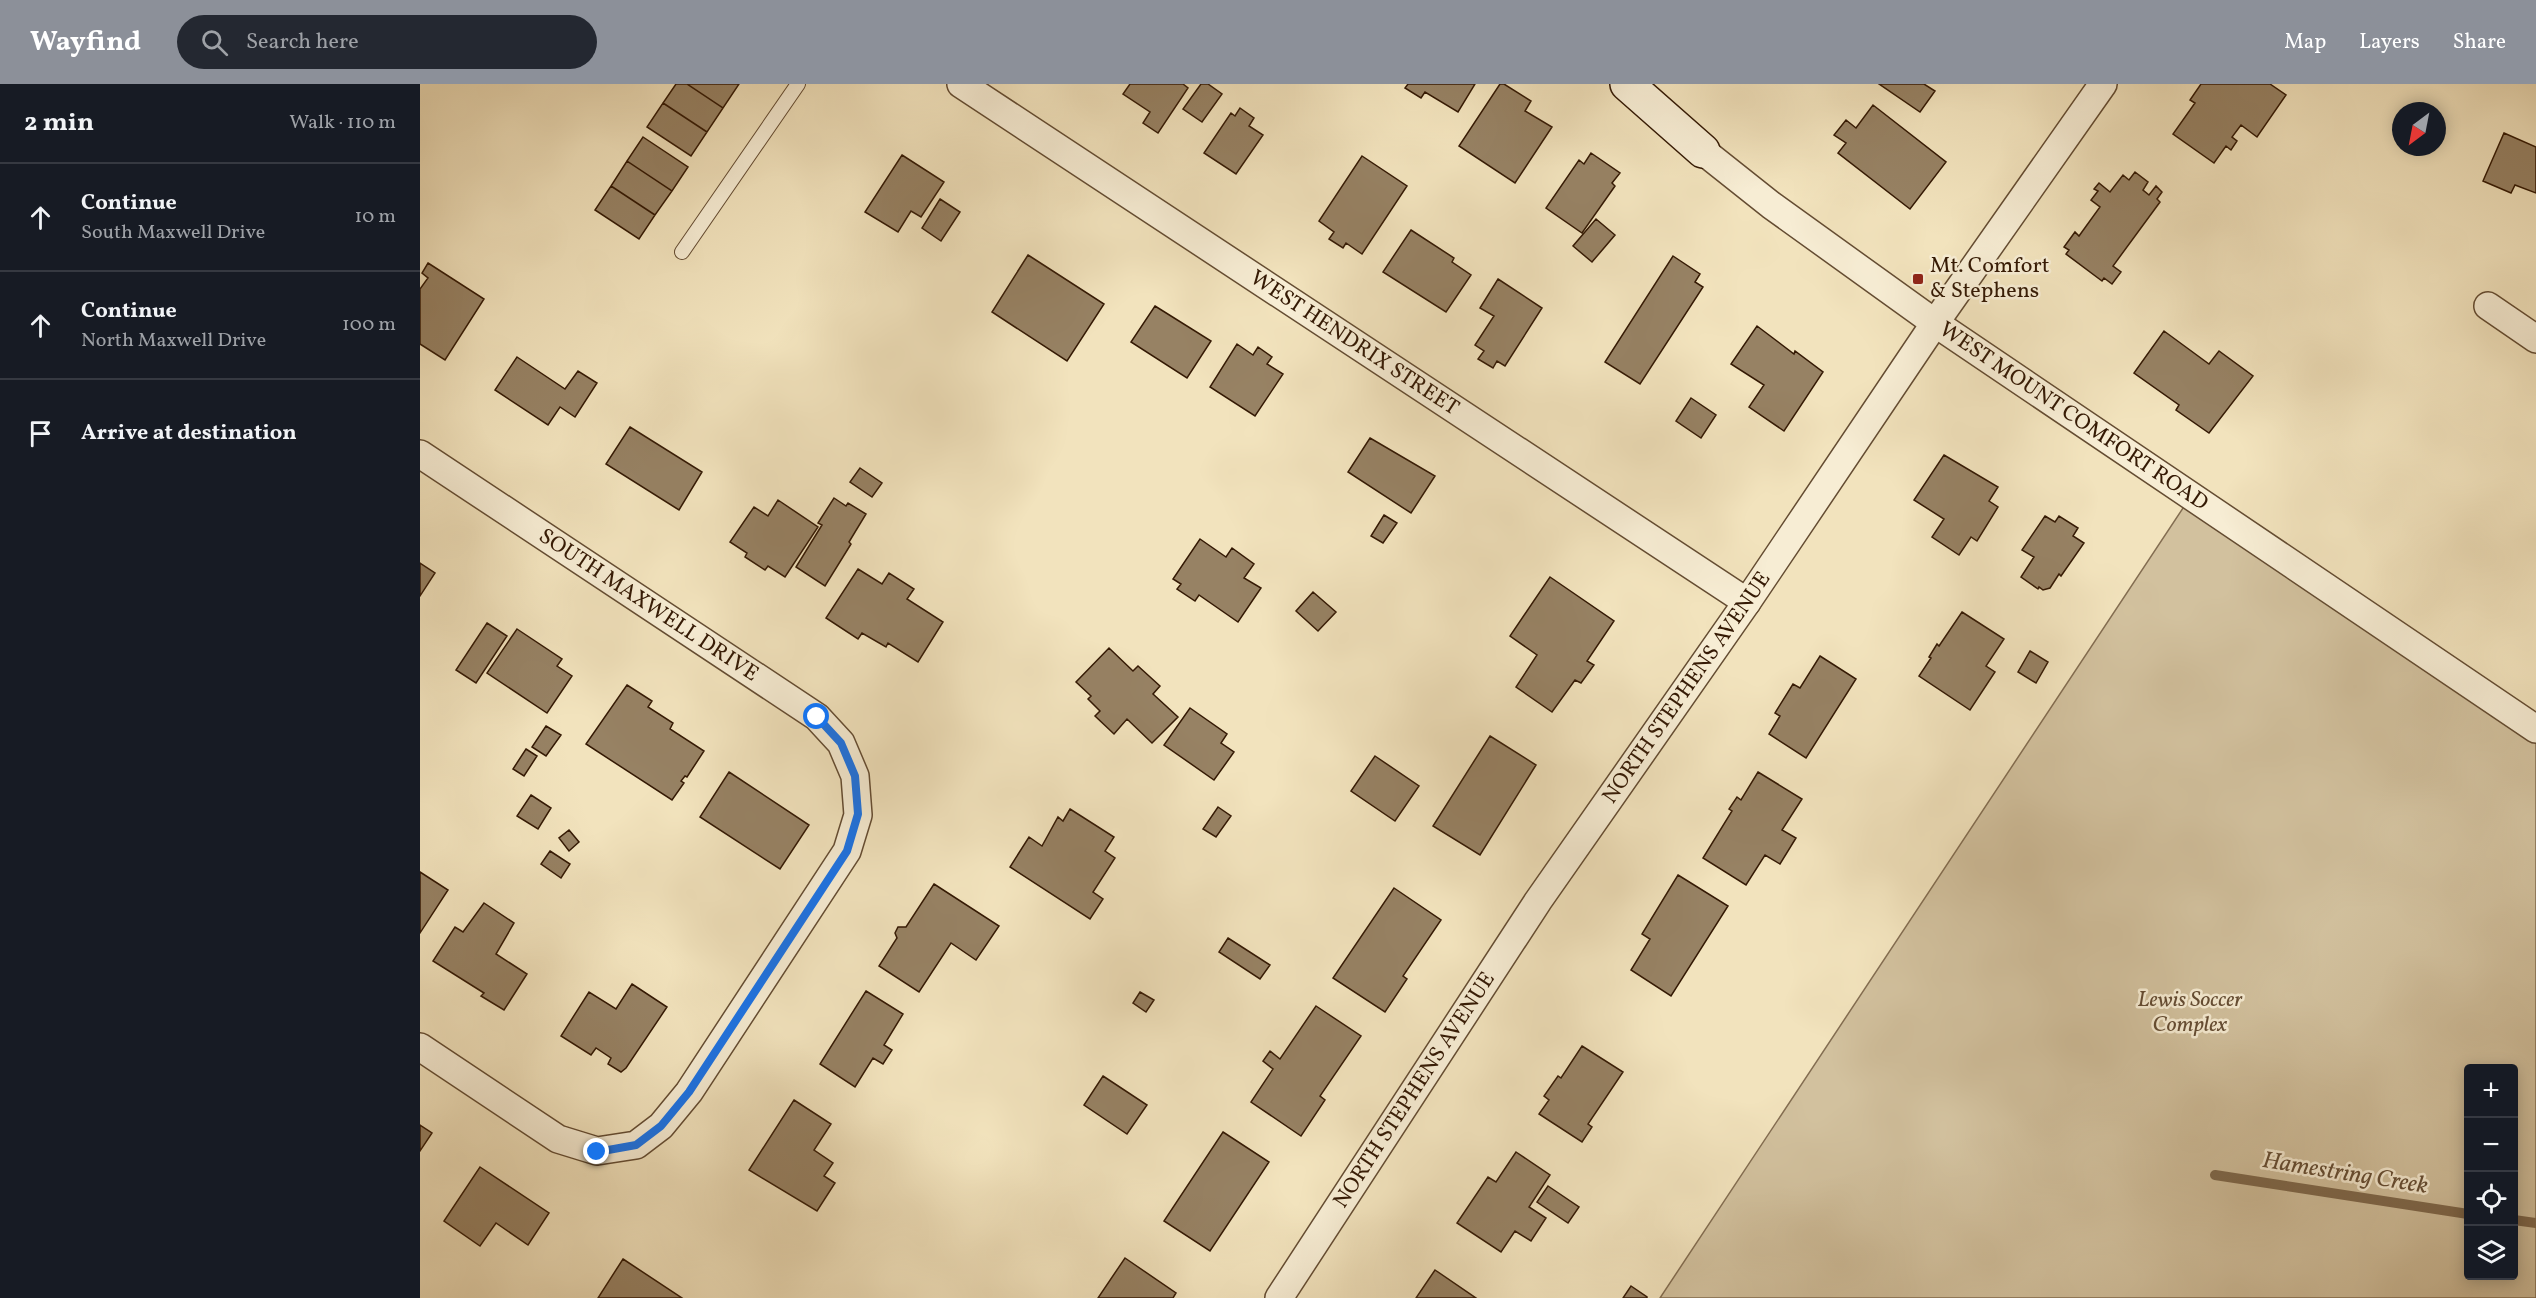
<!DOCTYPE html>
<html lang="en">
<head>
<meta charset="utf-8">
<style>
	:root { --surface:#171b24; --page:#242831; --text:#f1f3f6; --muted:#9ea1a6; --line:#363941; --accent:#8c9099 }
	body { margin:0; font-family:Vollkorn,serif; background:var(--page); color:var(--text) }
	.controls { position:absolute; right:18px; bottom:18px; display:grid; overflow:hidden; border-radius:6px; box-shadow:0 3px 15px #0003 }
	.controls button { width:54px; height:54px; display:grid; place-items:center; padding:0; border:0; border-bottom:2px solid var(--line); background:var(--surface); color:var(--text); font:30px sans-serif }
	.compass { position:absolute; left:1972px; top:18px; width:54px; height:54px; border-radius:50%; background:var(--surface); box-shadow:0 3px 15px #0003; rotate:212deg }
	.stop { position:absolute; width:18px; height:18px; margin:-14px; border:4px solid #1a73e8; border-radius:50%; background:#fff }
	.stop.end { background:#1a73e8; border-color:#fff; box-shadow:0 2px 6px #0008 }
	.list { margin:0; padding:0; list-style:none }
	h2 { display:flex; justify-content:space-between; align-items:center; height:78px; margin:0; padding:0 24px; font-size:26px }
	h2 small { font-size:20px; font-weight:400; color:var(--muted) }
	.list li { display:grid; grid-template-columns:39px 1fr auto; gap:18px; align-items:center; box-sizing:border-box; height:108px; padding:0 24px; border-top:2px solid var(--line) }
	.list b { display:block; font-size:22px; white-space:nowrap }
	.list p { margin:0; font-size:20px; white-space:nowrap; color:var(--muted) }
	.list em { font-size:20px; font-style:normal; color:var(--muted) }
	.icon { flex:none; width:33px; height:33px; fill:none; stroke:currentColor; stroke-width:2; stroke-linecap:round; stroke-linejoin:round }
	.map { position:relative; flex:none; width:2116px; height:1214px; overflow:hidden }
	header { display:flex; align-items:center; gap:36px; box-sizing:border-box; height:84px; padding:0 30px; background:var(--accent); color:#fff }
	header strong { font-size:28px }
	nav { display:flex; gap:33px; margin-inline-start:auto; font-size:21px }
	.search { width:420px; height:54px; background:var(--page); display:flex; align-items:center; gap:15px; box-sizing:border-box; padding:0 21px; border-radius:33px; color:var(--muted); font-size:22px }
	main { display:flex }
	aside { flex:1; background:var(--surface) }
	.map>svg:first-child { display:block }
	.green { fill:#d2c19e; stroke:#836d51; stroke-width:1.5; fill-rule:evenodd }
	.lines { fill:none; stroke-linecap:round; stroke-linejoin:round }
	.stream { stroke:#7f694d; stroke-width:10 }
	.building { fill:#978264; stroke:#341904; stroke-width:1.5 }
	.lane-casing { stroke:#644c32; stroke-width:16 }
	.street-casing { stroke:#644c32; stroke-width:30 }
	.secondary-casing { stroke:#341904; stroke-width:36 }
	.lane { stroke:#f7edd4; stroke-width:14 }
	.street { stroke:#f7edd4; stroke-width:27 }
	.secondary { stroke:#f7edd4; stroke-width:33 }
	.route { stroke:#1a73e8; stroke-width:8 }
	.poi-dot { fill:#8f2418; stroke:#f7edd4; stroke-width:2 }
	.labels { text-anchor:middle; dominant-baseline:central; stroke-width:5; stroke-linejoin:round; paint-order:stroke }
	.poi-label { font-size:22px; fill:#341904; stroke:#f7edd4; text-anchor:start }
	.street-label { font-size:22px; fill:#341904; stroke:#f7edd4 }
	.park-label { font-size:22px; font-style:italic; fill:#634b32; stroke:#f7edd4 }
	.water-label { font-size:24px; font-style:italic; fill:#664e35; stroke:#f7edd4 }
</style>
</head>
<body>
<header>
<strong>Wayfind</strong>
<div class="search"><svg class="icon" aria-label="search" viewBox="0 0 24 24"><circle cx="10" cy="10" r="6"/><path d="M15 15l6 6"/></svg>Search here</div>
<nav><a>Map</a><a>Layers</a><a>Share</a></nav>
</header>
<main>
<aside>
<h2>2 min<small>Walk · 110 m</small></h2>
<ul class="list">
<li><svg class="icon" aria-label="ahead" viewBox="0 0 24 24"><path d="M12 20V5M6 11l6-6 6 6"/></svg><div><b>Continue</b><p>South Maxwell Drive</p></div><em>10 m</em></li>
<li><svg class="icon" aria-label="ahead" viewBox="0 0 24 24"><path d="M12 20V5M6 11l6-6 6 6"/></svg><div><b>Continue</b><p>North Maxwell Drive</p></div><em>100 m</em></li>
<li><svg class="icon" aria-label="arrive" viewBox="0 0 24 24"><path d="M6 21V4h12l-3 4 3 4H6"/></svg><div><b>Arrive at destination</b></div></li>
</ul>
</aside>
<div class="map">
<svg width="2116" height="1214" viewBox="0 0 2116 1214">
	<rect width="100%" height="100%" fill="#f2e3bd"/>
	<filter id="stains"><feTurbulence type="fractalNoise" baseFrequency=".00333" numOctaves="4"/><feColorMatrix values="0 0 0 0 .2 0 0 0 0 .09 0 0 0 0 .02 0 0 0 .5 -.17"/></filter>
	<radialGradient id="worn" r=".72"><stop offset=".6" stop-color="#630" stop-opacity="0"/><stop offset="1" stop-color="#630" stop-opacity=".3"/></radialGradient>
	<path class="green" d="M1771,412L2116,645V1214H1240ZM2048,984H2094V1192H2048Z"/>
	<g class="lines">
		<path class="stream" d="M1795,1091L2048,1130
			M2094,1136L2116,1139"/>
	</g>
	<path class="building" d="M256,0H267L303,24L287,48L243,19Z
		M267,0H319L303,24Z
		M710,0H763L768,4L738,49L723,39L730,28L703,10Z
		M781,0H788L802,10L782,38L763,25Z
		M988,0H1055L1038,28L1005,8L1001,14L985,4Z
		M1080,0H1084L1111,17L1105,27L1132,43L1095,99L1039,62Z
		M1459,0H1504L1515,7L1500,28Z
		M1781,0H1850L1866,11L1837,53L1821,41L1812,53L1817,57L1811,66L1806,62L1794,79L1753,50L1775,19L1770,16Z
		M243,19L287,48L271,72L227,43Z
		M1453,21L1526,78L1490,125L1418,69L1426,59L1414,51L1426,36L1436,44Z
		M820,24L834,34L829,42L843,51L816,90L784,69L811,29L815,32Z
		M2084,49L2116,63V109L2095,101L2091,109L2063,97Z
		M223,53L268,83L252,107L207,77Z
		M1171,69L1200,89L1192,99L1195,102L1162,149L1126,124L1159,76L1164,80Z
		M482,71L524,98L501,133L491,127L478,148L445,128Z
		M942,72L987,102L942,170L926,159L923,164L909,155L914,148L899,137Z
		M207,77L252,107L235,131L191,102Z
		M1715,88L1728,98L1723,106L1729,111L1736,102L1742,108L1737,115L1740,118L1693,182L1701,188L1692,200L1684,194L1682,197L1646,170L1649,166L1644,163L1655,148L1659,152L1680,123L1671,116L1678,107L1674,105L1679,99L1690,108L1703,91L1709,96Z
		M191,102L235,131L219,155L175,126Z
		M520,115L540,128L521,157L502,144Z
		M1176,135L1195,151L1172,178L1153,162Z
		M991,146L1034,174L1032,178L1051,191L1026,228L963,188Z
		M608,171L684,220L647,277L572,228Z
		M1253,172L1280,190L1275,198L1283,203L1220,300L1185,278Z
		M8,179L64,215L25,276L0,260V205L8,194L2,189Z
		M1078,195L1122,224L1085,282L1077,277L1073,284L1058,275L1064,267L1055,261L1074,232L1060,224Z
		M735,222L791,257L767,294L711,258Z
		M1337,242L1374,270L1375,267L1403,288L1364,347L1329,323L1344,301L1311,280Z
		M1744,247L1789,280L1799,267L1833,292L1789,349L1756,326L1759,321L1714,289Z
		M817,260L833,271L838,263L852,273L847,280L863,290L835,332L790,303Z
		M97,273L145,305L158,287L177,299L155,333L140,323L128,341L75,306Z
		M1271,314L1296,331L1281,354L1256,337Z
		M210,343L282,388L259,426L186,380Z
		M950,354L1015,392L991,429L928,388Z
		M1524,371L1578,403L1569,417L1578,423L1557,457L1551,453L1539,471L1512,453L1524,435L1494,416Z
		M440,384L462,399L452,413L430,398Z
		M414,414L426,422L428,419L446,430L429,458L431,460L405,502L376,483L402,441L398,439Z
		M358,416L398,443L365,493L348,482L345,486L325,473L327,469L310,458L334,423L348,432Z
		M964,431L977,439L963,459L951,452Z
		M1625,432L1635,438L1639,432L1658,444L1653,452L1664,459L1641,492L1639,490L1630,504L1623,506L1619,503L1618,505L1601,493L1614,473L1602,466Z
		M780,455L806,473L812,464L834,480L824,494L841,504L818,538L779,511L775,517L757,505L761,500L753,495Z
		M0,479L15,489L0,512Z
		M438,485L462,500L469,489L494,505L487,515L523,538L498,578L468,559L466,563L442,549L438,555L406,534Z
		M1130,493L1194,537L1167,577L1174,581L1161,599L1155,596L1132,628L1096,603L1117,571L1090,552Z
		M893,508L916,528L898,547L876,527Z
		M1542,528L1584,555L1566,582L1575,588L1550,626L1499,592L1511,574L1509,573L1517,560L1519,562Z
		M67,539L87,552L56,599L36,586Z
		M97,545L142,575L137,582L152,592L127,629L67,589Z
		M689,564L713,587L718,582L740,602L733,610L758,633L732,659L707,635L694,650L675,632L680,627L668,615L671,612L656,598Z
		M1610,567L1628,578L1616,599L1598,588Z
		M1400,572L1436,595L1386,674L1349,650L1360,632L1355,629L1373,600L1380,604Z
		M207,601L232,617L228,623L253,639L250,645L284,667L267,693L265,692L261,697L264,699L252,716L166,660Z
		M770,624L807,650L801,659L814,668L794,696L744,661Z
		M126,642L141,651L126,672L112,663Z
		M1070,652L1116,681L1060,771L1013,742Z
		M106,665L117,672L104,692L93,685Z
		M955,672L999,702L975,737L931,707Z
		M309,688L389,741L360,785L280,733Z
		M1338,688L1382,715L1362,746L1376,754L1360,780L1345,771L1326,801L1283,774L1312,727L1309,725L1317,713L1321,716Z
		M111,711L131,724L118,745L97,732Z
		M798,723L811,732L796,753L783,745Z
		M650,725L694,753L685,767L695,774L673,808L683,815L670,835L590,783L609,753L622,762L638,733L643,737Z
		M149,746L159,758L149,767L139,754Z
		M130,767L150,780L141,794L121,780Z
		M0,788L28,806L0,849Z
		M1258,791L1308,822L1251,912L1211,886L1230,855L1222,850Z
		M514,800L579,842L556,876L531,859L499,908L459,882L477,854L475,849L478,843H486Z
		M974,804L1021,836L983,892L987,895L965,928L913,894Z
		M64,819L94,839L76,870L107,890L84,926L61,912L64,909L13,877L35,843L43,848Z
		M808,854L850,881L840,895L799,868Z
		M212,900L247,923L206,984L201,988L188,980L191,974L176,964L171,971L141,952L169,908L196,925Z
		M446,907L483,930L464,961L472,966L463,980L453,974L435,1003L400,980Z
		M720,908L734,916L726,928L713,919Z
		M896,922L941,952L900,1012L905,1016L881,1052L831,1018L853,985L843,977L850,967L860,975Z
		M1162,962L1203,988L1168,1040L1172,1043L1162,1058L1119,1030L1129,1016L1124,1012L1138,992L1141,994Z
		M683,992L727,1021L707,1050L664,1021Z
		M374,1016L411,1040L394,1066L413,1079L404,1092L415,1099L397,1127L329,1086Z
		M0,1041L12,1049L0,1067Z
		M803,1048L849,1078L790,1167L744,1137Z
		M1096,1068L1130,1091L1109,1123L1126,1134L1111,1157L1095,1147L1081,1168L1037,1139L1068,1093L1076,1098Z
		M60,1083L129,1129L108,1161L76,1139L60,1162L24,1137Z
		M1128,1102L1159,1123L1148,1139L1117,1118Z
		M705,1174L756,1209L753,1214H678Z
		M203,1175L262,1214H178Z
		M1015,1186L1056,1214H996Z
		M1211,1202L1227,1213V1214H1203Z"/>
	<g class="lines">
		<defs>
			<path id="lane" d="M262,168L378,0"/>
			<g id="street">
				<path id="s1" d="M541,0L1327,518"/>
				<path id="s2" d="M1283,67L1351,121L1515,239L2116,645"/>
				<path d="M2068,222L2116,255"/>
				<path id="s3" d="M0,370L397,633L421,659L435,692L438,731L427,767L269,1008L241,1042L216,1061L177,1067L138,1055L0,963"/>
				<path id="s4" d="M859,1214L1118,817L1327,518L1515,239L1683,0"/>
			</g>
			<path id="secondary" d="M1207,0L1283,67"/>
		</defs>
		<use href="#lane" class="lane-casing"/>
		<use href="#street" class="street-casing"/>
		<use href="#secondary" class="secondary-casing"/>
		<use href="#lane" class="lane"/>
		<use href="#street" class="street"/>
		<use href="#secondary" class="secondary"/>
	</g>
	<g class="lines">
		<path class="route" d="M177,1068L216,1061L241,1042L269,1008L427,767L438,730L435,692L421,659L397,633"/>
	</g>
	<rect class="poi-dot" x="1492" y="189" width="12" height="12" rx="3"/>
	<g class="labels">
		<g class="poi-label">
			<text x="1510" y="182">Mt. Comfort<tspan x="1510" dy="25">&amp; Stephens</tspan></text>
		</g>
		<g class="street-label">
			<text stroke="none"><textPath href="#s1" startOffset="471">WEST HENDRIX STREET</textPath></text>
			<text stroke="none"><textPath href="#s2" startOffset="456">WEST MOUNT COMFORT ROAD</textPath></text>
			<text stroke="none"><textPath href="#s3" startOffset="274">SOUTH MAXWELL DRIVE</textPath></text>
			<text stroke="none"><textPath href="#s4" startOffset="734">NORTH STEPHENS AVENUE</textPath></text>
			<text stroke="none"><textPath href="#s4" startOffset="248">NORTH STEPHENS AVENUE</textPath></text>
		</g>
		<g class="park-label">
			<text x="1770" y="916">Lewis Soccer<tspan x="1770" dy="25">Complex</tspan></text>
		</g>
		<g class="water-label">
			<text transform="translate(1925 1090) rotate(9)">Hamestring Creek</text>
		</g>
	</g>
	<rect width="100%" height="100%" filter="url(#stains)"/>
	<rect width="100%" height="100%" fill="url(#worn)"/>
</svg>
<div class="controls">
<button>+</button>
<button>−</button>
<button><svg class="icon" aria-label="locate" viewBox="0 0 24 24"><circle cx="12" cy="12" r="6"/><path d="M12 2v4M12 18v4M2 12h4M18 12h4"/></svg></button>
<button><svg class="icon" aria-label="layers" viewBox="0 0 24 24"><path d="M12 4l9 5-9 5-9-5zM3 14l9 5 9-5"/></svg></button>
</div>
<svg class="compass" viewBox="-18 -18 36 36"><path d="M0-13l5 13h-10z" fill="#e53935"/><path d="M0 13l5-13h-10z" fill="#9ea1a6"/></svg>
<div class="stop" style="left:397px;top:633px"></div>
<div class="stop end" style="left:177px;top:1068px"></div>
</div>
</main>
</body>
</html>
